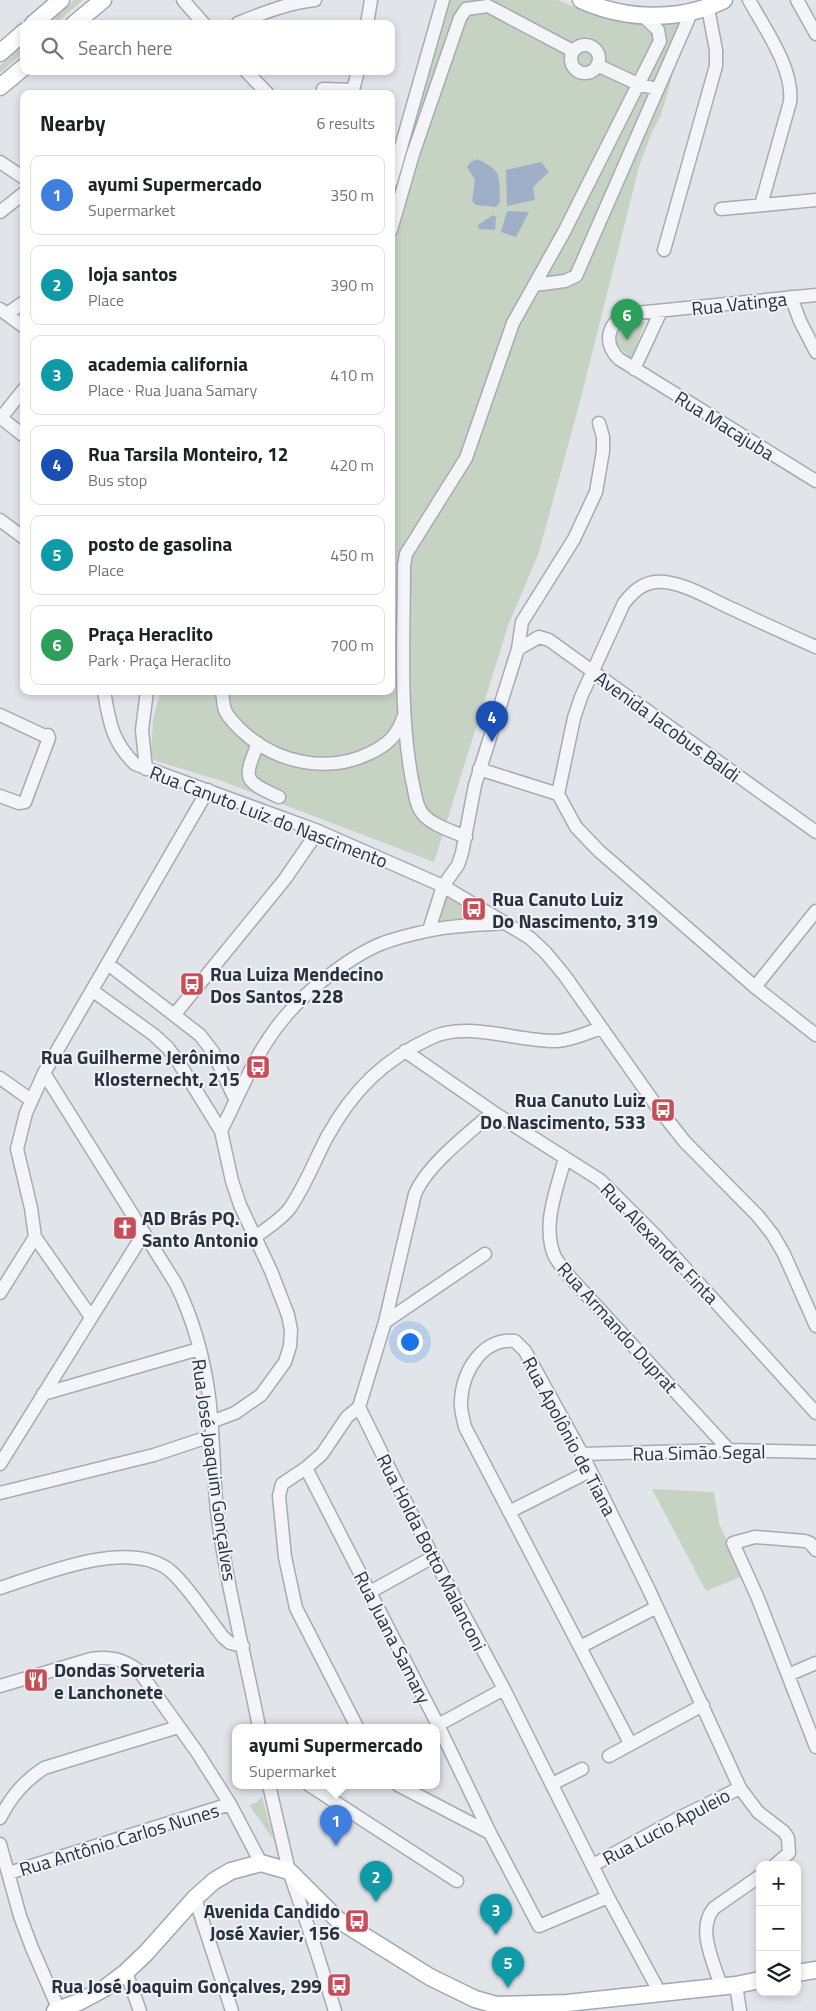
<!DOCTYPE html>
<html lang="en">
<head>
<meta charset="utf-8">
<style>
	:root { --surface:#fff; --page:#f2f2f2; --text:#202124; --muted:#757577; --line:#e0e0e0; --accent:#7c3aed }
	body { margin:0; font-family:"Titillium Web",sans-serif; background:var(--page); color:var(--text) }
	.controls { position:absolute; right:15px; bottom:15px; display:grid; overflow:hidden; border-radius:10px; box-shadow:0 2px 8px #0003 }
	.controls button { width:45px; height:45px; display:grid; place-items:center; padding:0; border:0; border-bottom:1px solid var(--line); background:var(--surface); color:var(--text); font:25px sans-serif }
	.you { position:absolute; left:409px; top:1341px; width:18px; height:18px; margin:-12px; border:4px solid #fff; border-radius:50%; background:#1a73e8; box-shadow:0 0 0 8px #1a73e833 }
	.badge { display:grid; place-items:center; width:32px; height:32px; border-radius:50%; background:var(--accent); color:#fff; font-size:16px; font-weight:700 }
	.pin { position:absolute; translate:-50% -41px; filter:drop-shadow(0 1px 2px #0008) }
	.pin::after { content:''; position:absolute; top:26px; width:18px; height:15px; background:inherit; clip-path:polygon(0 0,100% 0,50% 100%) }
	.popup { position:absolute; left:232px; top:1724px; width:208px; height:65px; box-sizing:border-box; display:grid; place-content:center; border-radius:10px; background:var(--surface); filter:drop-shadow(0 1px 4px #0005); font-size:16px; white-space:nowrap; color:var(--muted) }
	.popup b { font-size:19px; color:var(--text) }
	.popup::after { content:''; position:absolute; left:50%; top:100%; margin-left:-10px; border:10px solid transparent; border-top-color:var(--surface) }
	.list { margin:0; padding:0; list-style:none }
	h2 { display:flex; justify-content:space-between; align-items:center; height:65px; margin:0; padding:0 20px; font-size:21px }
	h2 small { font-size:16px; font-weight:400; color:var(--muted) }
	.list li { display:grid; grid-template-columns:32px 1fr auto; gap:15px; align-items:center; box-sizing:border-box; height:80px; margin:0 10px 10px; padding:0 10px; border:1px solid var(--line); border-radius:10px }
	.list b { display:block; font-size:19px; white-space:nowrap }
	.list p { margin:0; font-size:16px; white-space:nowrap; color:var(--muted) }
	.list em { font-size:16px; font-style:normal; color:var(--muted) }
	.icon { flex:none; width:28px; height:28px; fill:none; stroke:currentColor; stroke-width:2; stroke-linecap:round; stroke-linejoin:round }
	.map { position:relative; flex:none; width:816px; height:2011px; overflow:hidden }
	.search { position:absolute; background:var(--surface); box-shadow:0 2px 8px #0003; left:20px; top:20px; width:375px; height:55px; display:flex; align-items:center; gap:12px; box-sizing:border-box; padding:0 18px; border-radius:10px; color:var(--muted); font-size:19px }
	.panel { position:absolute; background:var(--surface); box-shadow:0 2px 8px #0003; left:20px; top:90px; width:375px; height:605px; border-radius:10px }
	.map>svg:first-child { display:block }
	.green { fill:#c6d3c3 }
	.water { fill:#9eafc7 }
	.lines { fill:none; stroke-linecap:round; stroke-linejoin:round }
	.minor-casing { stroke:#a6abb3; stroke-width:15 }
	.major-casing { stroke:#a1a7b4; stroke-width:19 }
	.minor { stroke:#f4f5f8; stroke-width:12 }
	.major { stroke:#fff; stroke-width:16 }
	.labels { text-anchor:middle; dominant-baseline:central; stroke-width:4; stroke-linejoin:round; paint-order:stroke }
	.street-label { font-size:19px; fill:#2a3140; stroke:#f1f3f7 }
	.poi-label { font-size:19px; font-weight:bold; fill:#2a3140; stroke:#f1f3f7; text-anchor:start }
</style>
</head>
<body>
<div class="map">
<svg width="816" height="2011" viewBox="0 0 816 2011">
	<rect width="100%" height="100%" fill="#e1e4e9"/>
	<path class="green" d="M74,0H83L55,24H47Z
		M450,0H558L590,14L671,22H686L674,70L661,115L652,132L639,167L579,405L539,552L508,626L434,862L222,781L159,762L151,758L153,720L160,691H391V205L398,162Z
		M24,45V52L0,73V66Z
		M645,321L632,359L616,344C613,321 628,322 645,321Z
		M446,896L489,918L439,924Z
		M652,1489L714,1492L719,1523L743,1576L706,1591Z
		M262,1797L274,1840L249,1805L257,1802Z"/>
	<path class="water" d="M477,159C503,171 499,176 500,202L496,207L476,205L472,201L475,180L467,167L471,162Z
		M541,162L549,172L533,187L535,200L507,206L506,170Z
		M507,211L529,212L516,237L501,232Z
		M493,215L496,217L495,230L479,229L478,225Z"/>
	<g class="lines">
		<defs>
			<path id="minor" d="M183,0L204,24
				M749,0C765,29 794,69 790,102L761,205
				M797,0L816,34
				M238,23C263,13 288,3 315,0
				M367,24L371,0
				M571 59a14 14 0 1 1 28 0a14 14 0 1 1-28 0Z
				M597,65L638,84L657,89
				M246,71L268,94
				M323,89L353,90
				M352,94L358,71
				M0,162L24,178
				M391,182L443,0
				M721,209L816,200
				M0,212L24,193
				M391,230L413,154L460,18L466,9L488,6L573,51
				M664,250L716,66V50L708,8
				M534,285L565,281L576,276L691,13
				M816,295L626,314C607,325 603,343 619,359L816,481
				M791,297L800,321L816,352
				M0,309L24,327
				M7,314L24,302
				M634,369L661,311
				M0,417L24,436
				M0,419L24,389
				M0,520L24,538
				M816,647C789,635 762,623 735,610C711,600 682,580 655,582C641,584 633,592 624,603L581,697L574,718L558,794L576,827L599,851L755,987L816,1035
				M518,649L539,637L549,640L816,832
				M104,691C109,721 112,742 135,764L318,831L443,886L530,938L546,953L565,976L658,1108L685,1142L758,1216L773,1235L784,1254L816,1326
				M222,691C223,697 223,705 225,710C228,718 236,725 242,731C276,763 328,774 370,753C387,745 397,736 403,718
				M0,715L45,736L48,735L49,738L25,802L19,803L0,796
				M258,743C244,779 242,780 279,797
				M146,769L142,730L147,691
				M479,769L558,794
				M466,837C452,831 431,825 422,813C415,804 415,791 412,780C399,710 404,637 404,565L406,554L466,458L513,323L564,232L660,41L658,30L642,15
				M429,930L443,886L458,865L462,853L475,785L518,649L522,622L574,539L596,492L603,451V437L599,423
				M108,964L200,1035L213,1052L235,1099
				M755,987L816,911
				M93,991L154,1035L168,1048L179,1063L221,1131L232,1181L240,1205L271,1271L288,1315L291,1330L290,1346L285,1362L261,1395L235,1413L211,1422
				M175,1014L285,879L318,831
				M405,1051L493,1112L600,1180L656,1236L816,1413
				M44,1073L176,1284C193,1319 204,1358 209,1397C214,1435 213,1473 217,1511C226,1583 245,1655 259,1727
				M0,1078L31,1100
				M493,1112C469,1133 427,1165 415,1194L385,1322L359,1407L433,1557L504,1689L608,1897L660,1993
				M221,1131C240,1093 256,1051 284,1018C306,991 350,956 383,943C397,938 413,934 427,931C452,925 480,925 506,923
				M565,1158C557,1189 541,1226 555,1257C559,1264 565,1270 569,1276L729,1450
				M35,1237L91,1317
				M255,1237C267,1228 281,1220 290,1208C305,1186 315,1160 327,1137C353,1090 384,1059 433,1037C468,1021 519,1042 557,1041C572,1040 587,1033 601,1028
				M0,1293L35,1237L31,1208L17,1149L26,1113L44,1073L208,790
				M385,1322L485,1254
				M43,1394L199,1349
				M582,1454L729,1450L816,1452
				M0,1464L144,1233
				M306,1468L438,1725L490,1833L539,1926L608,1897
				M0,1493L154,1455L211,1436
				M509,1512L590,1471
				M816,1550L810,1543L805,1541L755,1537L733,1543L757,1596L816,1747
				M0,1588C44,1574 126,1539 168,1569C185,1582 209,1619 223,1637L230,1643L243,1646
				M370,1592L433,1557
				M580,1647L657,1607
				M788,1675L816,1663
				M0,1686L91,1659C110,1656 123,1659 139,1671L197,1752L230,1804L261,1863
				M438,1725L504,1689
				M357,1727L296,1608L285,1557L279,1496L282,1484L306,1468L322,1454L347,1417L359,1407
				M630,1743L465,1427C463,1418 460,1409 461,1400C463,1371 482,1338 515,1341L525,1351L582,1454L649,1590L740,1788L758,1812L784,1832L788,1838L789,1853L775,1865
				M609,1756L703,1705
				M552,1784L582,1769
				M269,1785L289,1871L316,1950L335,2011
				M309,1785L457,1881
				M398,1785L490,1833
				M0,1818C11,1797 23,1782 44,1768L178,1727
				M0,1844L20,1916L32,1948L59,2010
				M593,1865L675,1820L740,1788
				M9,1873L230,1804
				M195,1898L232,2011
				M126,1972L140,2011
				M736,1985L740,2011
				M721,1986C714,1963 696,1929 714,1908L760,1876"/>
			<path id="major" d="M581,0C625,20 680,22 724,0
				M33,24L61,0
				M74,24L103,0
				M0,53L24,32
				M0,87L24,67
				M797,1973L816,1970
				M55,2011L79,2002L105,1988L126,1972L146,1953L195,1898L214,1881L231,1871L261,1863L289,1871L337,1919L430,1977L475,1999L496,2005L567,2003L736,1985L760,1980"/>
		</defs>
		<use href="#minor" class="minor-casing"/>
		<use href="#major" class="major-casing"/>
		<use href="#minor" class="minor"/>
		<use href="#major" class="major"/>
	</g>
	<defs>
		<symbol id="bus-square" viewBox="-11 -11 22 22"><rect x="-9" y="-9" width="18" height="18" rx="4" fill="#c74d57" stroke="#f1f3f7"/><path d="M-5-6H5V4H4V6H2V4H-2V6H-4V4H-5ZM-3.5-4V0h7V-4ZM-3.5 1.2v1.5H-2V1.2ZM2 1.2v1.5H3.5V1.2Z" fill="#fff"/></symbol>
		<symbol id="church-square" viewBox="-11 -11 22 22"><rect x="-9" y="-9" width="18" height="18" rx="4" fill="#c74d57" stroke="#f1f3f7"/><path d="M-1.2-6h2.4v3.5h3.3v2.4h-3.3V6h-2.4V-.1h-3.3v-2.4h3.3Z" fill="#fff"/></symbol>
		<symbol id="restaurant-square" viewBox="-11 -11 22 22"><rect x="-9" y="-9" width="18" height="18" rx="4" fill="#c74d57" stroke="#f1f3f7"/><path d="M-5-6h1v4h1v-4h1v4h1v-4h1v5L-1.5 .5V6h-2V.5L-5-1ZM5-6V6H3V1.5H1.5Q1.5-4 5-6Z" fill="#fff"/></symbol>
	</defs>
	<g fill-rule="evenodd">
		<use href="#bus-square" x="460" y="895" width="28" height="28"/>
		<use href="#bus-square" x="178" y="970" width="28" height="28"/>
		<use href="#bus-square" x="244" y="1053" width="28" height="28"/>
		<use href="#bus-square" x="649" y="1096" width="28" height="28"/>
		<use href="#church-square" x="111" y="1214" width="28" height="28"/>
		<use href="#restaurant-square" x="22" y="1666" width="28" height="28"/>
		<use href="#bus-square" x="343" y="1907" width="28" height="28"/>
		<use href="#bus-square" x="325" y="1971" width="28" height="28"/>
	</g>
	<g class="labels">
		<g class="street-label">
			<text transform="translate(739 303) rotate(-6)">Rua Vatinga</text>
			<text transform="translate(725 425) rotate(32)">Rua Macajuba</text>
			<text transform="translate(668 726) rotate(36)">Avenida Jacobus Baldi</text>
			<text transform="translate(269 816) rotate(21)">Rua Canuto Luiz do Nascimento</text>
			<text transform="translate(660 1243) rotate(46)">Rua Alexandre Finta</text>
			<text transform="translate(618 1327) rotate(48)">Rua Armando Duprat</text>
			<text transform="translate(570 1436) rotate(62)">Rua Apolônio de Tiana</text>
			<text transform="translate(699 1452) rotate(-1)">Rua Simão Segal</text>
			<text transform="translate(215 1470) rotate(82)">Rua José Joaquim Gonçalves</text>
			<text transform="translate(432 1552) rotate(63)">Rua Holda Botto Malanconi</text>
			<text transform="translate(393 1637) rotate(63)">Rua Juana Samary</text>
			<text transform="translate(666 1826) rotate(-28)">Rua Lucio Apuleio</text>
			<text transform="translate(119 1839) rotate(-17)">Rua Antônio Carlos Nunes</text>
		</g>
		<g class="poi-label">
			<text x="492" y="898">Rua Canuto Luiz<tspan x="492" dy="22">Do Nascimento, 319</tspan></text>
			<text x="210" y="973">Rua Luiza Mendecino<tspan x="210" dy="22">Dos Santos, 228</tspan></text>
			<text x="240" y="1056" text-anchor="end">Rua Guilherme Jerônimo<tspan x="240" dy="22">Klosternecht, 215</tspan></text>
			<text x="646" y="1099" text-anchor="end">Rua Canuto Luiz<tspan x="646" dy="22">Do Nascimento, 533</tspan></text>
			<text x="142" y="1217">AD Brás PQ.<tspan x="142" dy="22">Santo Antonio</tspan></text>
			<text x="54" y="1669">Dondas Sorveteria<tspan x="54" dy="22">e Lanchonete</tspan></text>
			<text x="340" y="1910" text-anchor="end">Avenida Candido<tspan x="340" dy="22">José Xavier, 156</tspan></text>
			<text x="322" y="1985" text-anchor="end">Rua José Joaquim Gonçalves, 299</text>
		</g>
	</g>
</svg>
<div class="controls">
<button>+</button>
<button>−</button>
<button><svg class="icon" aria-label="layers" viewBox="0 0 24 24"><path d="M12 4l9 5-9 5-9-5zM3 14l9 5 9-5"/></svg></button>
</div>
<div class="you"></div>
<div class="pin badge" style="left:336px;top:1846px;background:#3f7fe0">1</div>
<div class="popup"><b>ayumi Supermercado</b>Supermarket</div>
<div class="pin badge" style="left:376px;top:1902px;background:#0f9aa8">2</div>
<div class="pin badge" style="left:496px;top:1935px;background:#0f9aa8">3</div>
<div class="pin badge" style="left:492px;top:742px;background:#1a4fb4">4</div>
<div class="pin badge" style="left:508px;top:1988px;background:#0f9aa8">5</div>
<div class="pin badge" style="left:627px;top:340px;background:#2e9e5b">6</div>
<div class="search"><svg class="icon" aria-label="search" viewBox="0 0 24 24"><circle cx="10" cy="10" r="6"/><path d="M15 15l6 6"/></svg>Search here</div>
<section class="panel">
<h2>Nearby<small>6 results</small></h2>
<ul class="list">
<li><span class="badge" style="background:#3f7fe0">1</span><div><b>ayumi Supermercado</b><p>Supermarket</p></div><em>350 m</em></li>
<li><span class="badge" style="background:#0f9aa8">2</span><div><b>loja santos</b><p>Place</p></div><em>390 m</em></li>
<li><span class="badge" style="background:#0f9aa8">3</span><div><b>academia california</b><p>Place · Rua Juana Samary</p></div><em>410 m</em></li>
<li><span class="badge" style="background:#1a4fb4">4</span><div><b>Rua Tarsila Monteiro, 12</b><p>Bus stop</p></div><em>420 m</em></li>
<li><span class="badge" style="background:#0f9aa8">5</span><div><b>posto de gasolina</b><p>Place</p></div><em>450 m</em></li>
<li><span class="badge" style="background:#2e9e5b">6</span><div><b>Praça Heraclito</b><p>Park · Praça Heraclito</p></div><em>700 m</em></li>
</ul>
</section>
</div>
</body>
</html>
